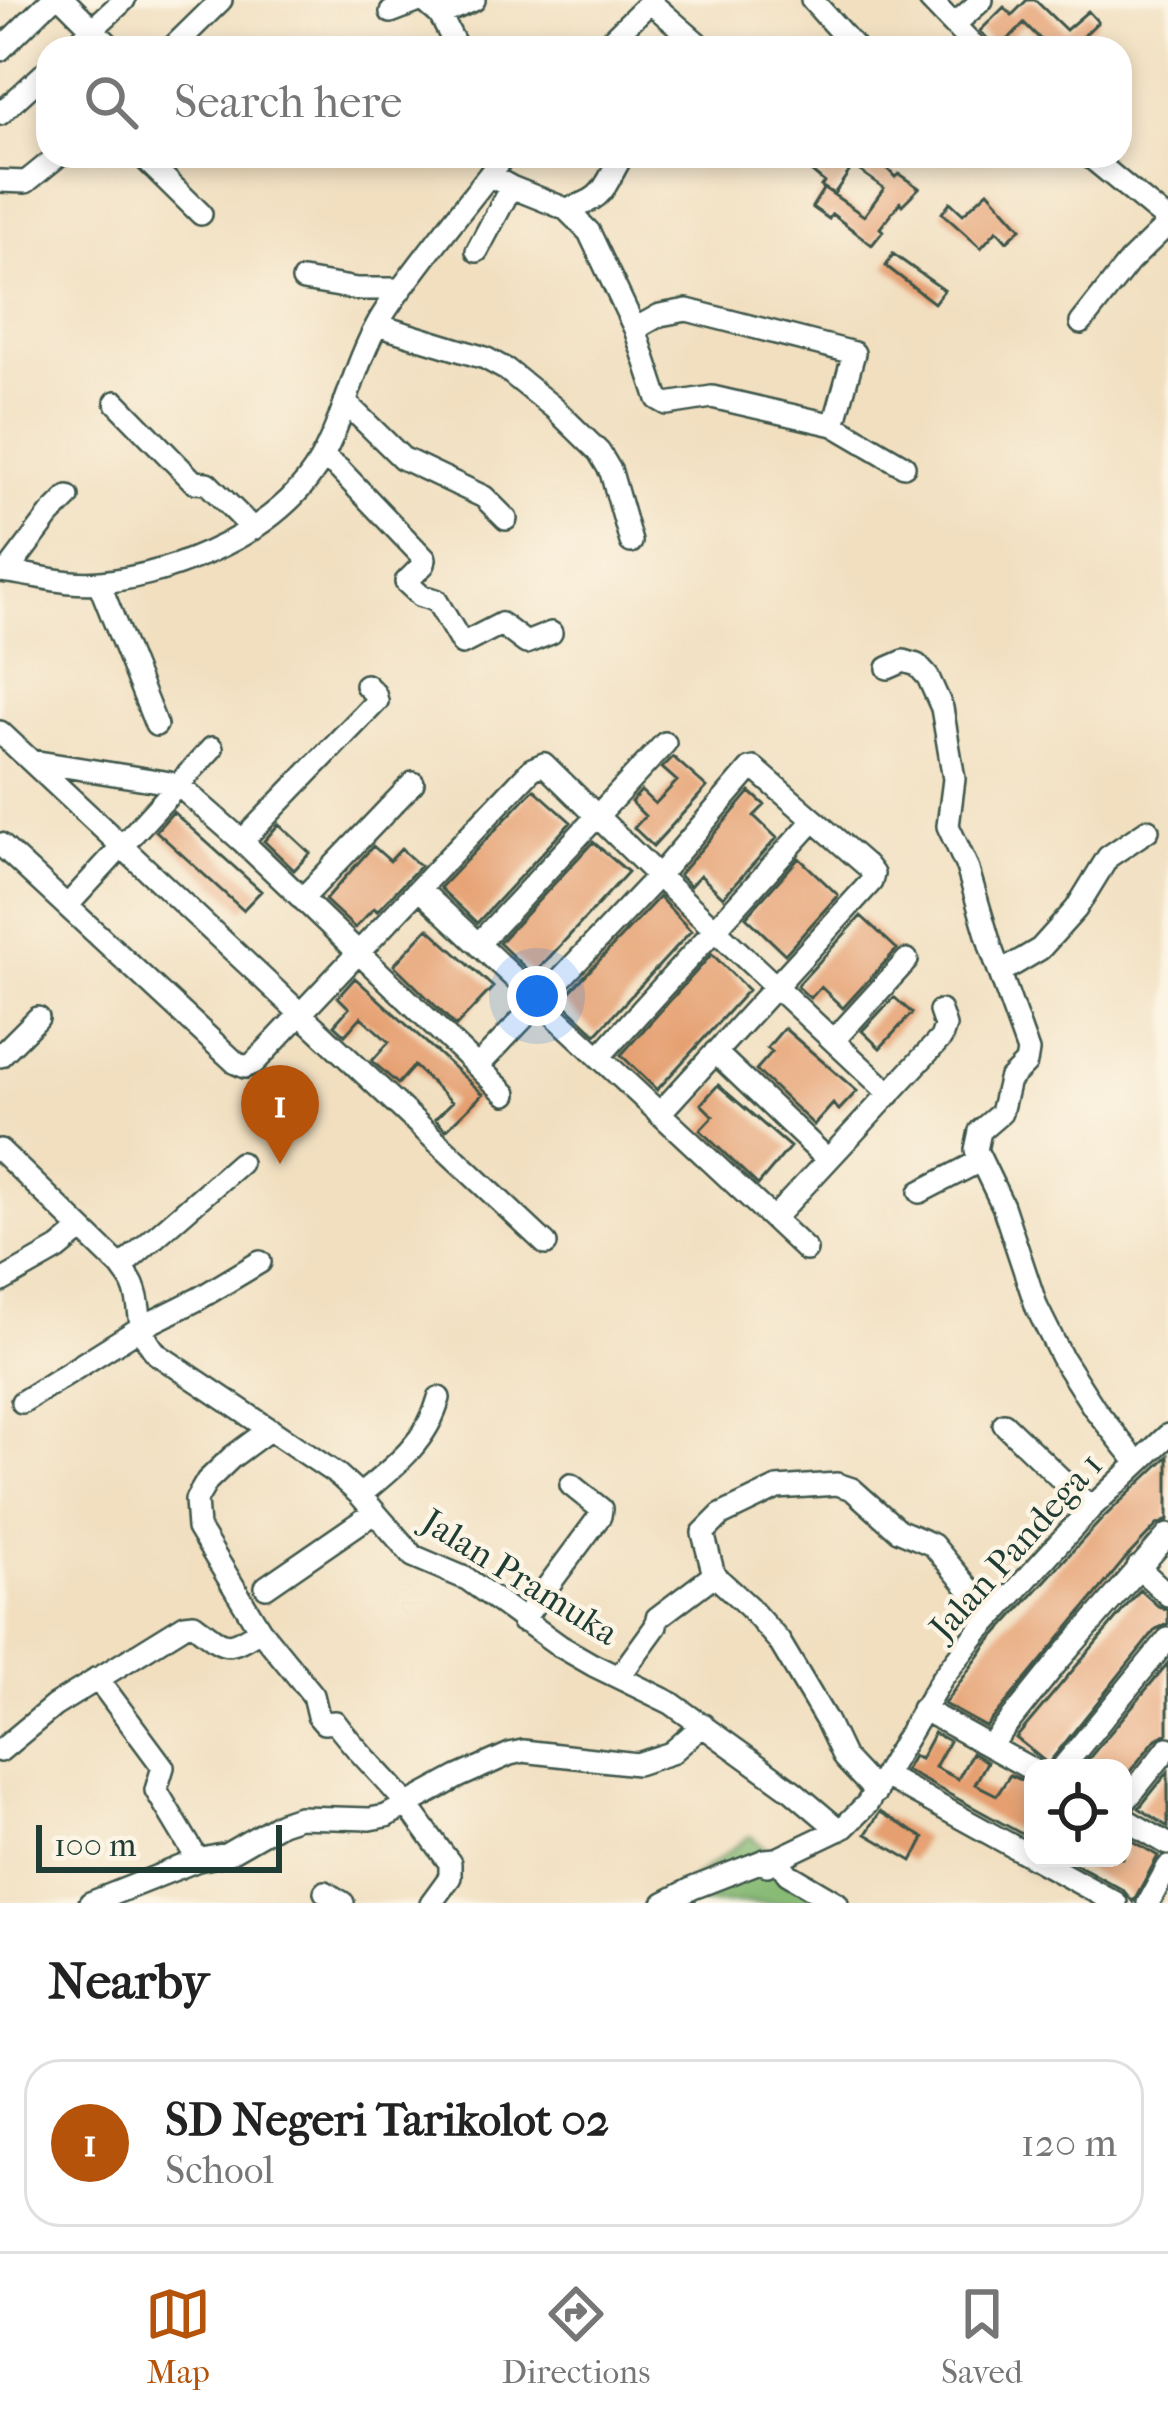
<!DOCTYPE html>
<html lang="en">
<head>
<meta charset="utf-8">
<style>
	:root { --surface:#fff; --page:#f2f2f2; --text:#222; --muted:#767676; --line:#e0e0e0; --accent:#b45309 }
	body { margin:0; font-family:"IM FELL French Canon",serif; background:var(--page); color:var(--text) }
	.controls { position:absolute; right:36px; bottom:36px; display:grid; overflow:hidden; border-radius:24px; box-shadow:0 6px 18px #0003 }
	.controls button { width:108px; height:108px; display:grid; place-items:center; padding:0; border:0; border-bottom:3px solid var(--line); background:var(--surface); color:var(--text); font:60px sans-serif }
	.scale { position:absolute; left:36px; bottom:30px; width:246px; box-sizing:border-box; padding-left:12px; border:6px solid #1f3d34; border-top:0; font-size:33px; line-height:42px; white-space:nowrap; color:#1f3d34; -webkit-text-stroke:9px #fcf5e5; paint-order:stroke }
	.you { position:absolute; left:537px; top:996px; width:42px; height:42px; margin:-30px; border:9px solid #fff; border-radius:50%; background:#1a73e8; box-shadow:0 0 0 18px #1a73e833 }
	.badge { display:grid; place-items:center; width:78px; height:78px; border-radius:50%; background:var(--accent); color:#fff; font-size:39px; font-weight:700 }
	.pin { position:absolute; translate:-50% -99px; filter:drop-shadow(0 3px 6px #0008) }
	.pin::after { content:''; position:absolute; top:63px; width:42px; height:36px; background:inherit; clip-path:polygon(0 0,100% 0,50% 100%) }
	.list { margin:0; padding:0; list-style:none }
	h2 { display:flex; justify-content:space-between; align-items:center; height:156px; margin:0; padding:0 48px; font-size:51px }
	h2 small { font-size:39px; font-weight:400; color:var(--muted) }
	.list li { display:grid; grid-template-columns:78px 1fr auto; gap:36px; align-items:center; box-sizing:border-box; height:168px; margin:0 24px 24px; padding:0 24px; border:3px solid var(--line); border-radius:36px }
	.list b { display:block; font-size:45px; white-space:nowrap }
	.list p { margin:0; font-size:39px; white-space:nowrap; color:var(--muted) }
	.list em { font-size:39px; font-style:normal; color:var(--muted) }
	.icon { flex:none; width:66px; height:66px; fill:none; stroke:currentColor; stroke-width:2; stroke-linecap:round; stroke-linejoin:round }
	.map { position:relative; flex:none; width:1168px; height:1903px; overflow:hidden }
	.search { position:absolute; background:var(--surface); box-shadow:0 6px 18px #0003; left:36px; right:36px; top:36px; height:132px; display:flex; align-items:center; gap:30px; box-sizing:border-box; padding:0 42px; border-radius:36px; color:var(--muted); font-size:45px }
	.sheet { height:348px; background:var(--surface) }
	nav { display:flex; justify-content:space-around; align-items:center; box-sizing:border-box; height:168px; border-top:3px solid var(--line); background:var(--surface); font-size:33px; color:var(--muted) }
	nav a { display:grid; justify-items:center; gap:6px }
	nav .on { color:var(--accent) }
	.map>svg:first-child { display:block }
	.forest { fill:#87ba74; stroke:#537c54; stroke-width:3 }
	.building { fill:#e59f6f }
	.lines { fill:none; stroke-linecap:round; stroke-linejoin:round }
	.minor-casing { stroke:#3e5549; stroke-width:26 }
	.minor { stroke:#fff; stroke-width:21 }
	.labels { text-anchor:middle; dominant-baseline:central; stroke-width:9; stroke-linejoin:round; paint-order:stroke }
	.street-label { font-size:36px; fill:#1f3d34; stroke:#fcf5e5 }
</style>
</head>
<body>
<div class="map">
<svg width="1168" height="1903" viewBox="0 0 1168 1903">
	<rect width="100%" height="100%" fill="#fcf5e5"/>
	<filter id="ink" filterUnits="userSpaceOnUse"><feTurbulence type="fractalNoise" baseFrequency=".00833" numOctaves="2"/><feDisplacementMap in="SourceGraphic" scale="24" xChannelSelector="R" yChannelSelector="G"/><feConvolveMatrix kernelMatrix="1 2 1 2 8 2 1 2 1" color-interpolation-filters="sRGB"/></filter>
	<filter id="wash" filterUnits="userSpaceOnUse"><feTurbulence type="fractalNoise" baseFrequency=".004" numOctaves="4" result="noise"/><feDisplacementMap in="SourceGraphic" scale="48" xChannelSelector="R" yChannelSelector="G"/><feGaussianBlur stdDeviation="2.7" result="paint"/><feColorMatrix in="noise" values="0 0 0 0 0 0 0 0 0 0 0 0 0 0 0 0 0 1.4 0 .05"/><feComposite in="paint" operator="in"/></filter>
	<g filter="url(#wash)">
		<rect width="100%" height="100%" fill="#f1dfc0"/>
		<path class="forest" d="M750,1836L834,1903H659Z"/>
		<g id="blocks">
			<path class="building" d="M1027,0H1035L1066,30L1088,11L1098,22L1078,41L1085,48H1049L1024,23L1000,48H991L988,39L980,31L1004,7L1012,15Z
				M793,156H825L836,165L839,156H875L895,177L899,174L919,188L902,205L900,202L880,228L883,231L872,245L832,214L829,219L812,207L824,188L864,216L884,188L853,166L834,194L821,186L824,182Z
				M988,191L1021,228L1007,241L997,230L981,248L942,213L950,202L963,214Z
				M893,254L944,290L934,303L886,266Z
				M673,757L707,787L653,846L634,828L645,816L631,802L641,791L655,804L677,781L662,768Z
				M534,789L571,822L477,923L440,888Z
				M750,792L765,805L754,816L777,838L723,897L700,875L690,886L679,875Z
				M173,812L261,891L243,910L156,831Z
				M279,824L310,853L294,870L264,841Z
				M593,842L628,872L533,975L499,943Z
				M373,846L390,861L401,849L420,866L377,911L374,908L355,928L325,900Z
				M799,858L838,895L785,954L746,917Z
				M659,897L691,931L596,1034L561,1001Z
				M861,916L897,949L843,1008L821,987L810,998L797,986Z
				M428,928L493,987L456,1026L394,965Z
				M712,954L748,990L657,1090L621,1055Z
				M355,978L483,1094L446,1130L435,1119L452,1102L414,1066L398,1084L372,1061L389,1042L361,1017L345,1035L334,1025L349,1008L338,997Z
				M894,997L912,1013L880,1048L862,1031Z
				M784,1028L857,1091L839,1110L833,1104L814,1125L756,1070L772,1052L767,1048Z
				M718,1085L790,1147L758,1185L700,1130L713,1116L701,1104Z
				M1168,1456V1520L1157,1525L1126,1558L986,1727L944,1704L989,1642L1102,1519Z
				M1140,1590L1158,1606L1168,1610V1624L1156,1629L1048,1764L1016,1738Z
				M1168,1663V1733L1156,1739L1123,1780V1768H1081Z
				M934,1733L949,1741L935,1767L958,1779L972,1753L987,1762L975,1784L997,1795L1010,1775L1033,1785V1840L905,1770L913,1756L920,1759Z
				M1168,1772V1827L1139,1808Z
				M880,1812L924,1838L912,1861L866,1834Z
				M1123,1835L1158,1856L1133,1902L1123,1890L1065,1858H1123Z"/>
		</g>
	</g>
	<g filter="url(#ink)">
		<use href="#blocks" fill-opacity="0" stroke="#3e5549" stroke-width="3"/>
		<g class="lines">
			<defs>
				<path id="minor" d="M64,0L112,48
					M423,0L440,15L457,48
					M812,0L855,48
					M930,0L976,48
					M650,2L703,48
					M391,12L422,0
					M440,15L474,0
					M954,25L982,0
					M72,48L124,0
					M172,48L221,0
					M603,48L652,0
					M0,50L51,0
					M0,114L48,70
					M142,156L201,214
					M1089,156L1168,221
					M489,175L511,187L566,209L589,232L635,329L658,399L667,404L712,397L834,425L904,466
					M0,181L26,182L58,156
					M566,209C605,200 603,188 622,156
					M477,251L511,187
					M303,280L357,289H401
					M1081,323L1129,262L1168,224
					M377,325L485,358L507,370L554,408L599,452L611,472L631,542
					M635,329L660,315L687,310L854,353L834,425
					M116,402L194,482L207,483L253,529
					M345,402L402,458L484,497L506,519
					M322,457L339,469L425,559L424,564L406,582L421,596L436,600L462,644L501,624L526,643L551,633
					M0,571C33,574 67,586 101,582C178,574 280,531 320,461C344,419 353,368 377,325C388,304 405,284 419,265C447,228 476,192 504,156
					M7,572L50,515L68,497
					M99,583L156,725
					M888,668L904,661L917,665L928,677L942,708L954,779L948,826L967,867L991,948L1028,1051L1026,1063L1009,1080L1001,1113L980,1131L976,1150L1003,1206L1037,1308L1062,1358L1094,1408L1138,1463
					M0,732L546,1244
					M32,761L177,784L242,841L506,1094
					M242,841L377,701L375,694L366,685
					M0,844L236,1063L245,1067L254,1063L532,769L544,764L658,876L890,1094
					M419,889L773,1219L941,1038L945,1026L940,1011
					M302,899L413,783
					M67,906L212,748
					M479,943L665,743
					M1001,972L1040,949L1076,909L1108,857L1148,830
					M834,1040L907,960
					M715,1052L827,1159
					M0,1056L38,1018
					M599,1057L814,820
					M478,1066L658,876L750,769L754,768L867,866L873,874L871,882L659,1114
					M0,1150L121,1267C125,1273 130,1278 133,1285C145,1313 132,1324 157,1354L338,1475L360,1495L413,1556L467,1579L560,1646L593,1665L671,1703L793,1791L839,1830
					M920,1192L980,1161
					M773,1219L806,1250
					M121,1267L240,1163
					M0,1282L58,1249L81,1230
					M22,1402L140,1328L198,1299L260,1262
					M1004,1424L1091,1508
					M270,1429L232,1457L207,1481L196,1500L198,1528L260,1630L313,1695L318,1716L324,1723L335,1722C356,1751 382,1774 404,1801C420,1821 434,1843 450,1863V1877L431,1903
					M360,1495C393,1468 428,1441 439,1398
					M1138,1567L1168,1595
					M714,1575L703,1533L721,1515L777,1488L837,1484L852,1489L898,1530L933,1545L992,1616
					M714,1575L749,1607L779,1641L826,1720L844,1758L876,1792
					M266,1587L375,1512
					M522,1621L600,1516L601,1509L571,1485
					M619,1677L656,1626L657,1618L714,1575
					M97,1678L163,1767L156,1790L198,1860
					M922,1709L1033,1770
					M990,1746L1059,1660L1168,1535
					M0,1751L54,1706L185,1625L194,1624C227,1649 224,1652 260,1630
					M1062,1768L1168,1639
					M885,1776L1116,1903
					M1123,1804L1168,1748
					M1123,1818L1168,1844
					M767,1865L777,1859L788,1874L837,1903
					M325,1892L343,1903
					M90,1903L198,1860L227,1854L281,1823L299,1817L370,1819L386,1816L458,1777L510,1754L523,1751L637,1764L671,1753L703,1725
					M664,1903L693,1888L765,1860L777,1859L844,1827L867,1804L942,1678L978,1632L1091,1508L1168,1435
					M1148,1903L1168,1867"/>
			</defs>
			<use href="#minor" class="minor-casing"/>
			<use href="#minor" class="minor"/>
		</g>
	</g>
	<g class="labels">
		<g class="street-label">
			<text transform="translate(1016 1546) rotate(-48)">Jalan Pandega 1</text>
			<text transform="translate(520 1577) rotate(32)">Jalan Pramuka</text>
		</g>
	</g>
</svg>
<div class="controls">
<button><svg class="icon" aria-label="locate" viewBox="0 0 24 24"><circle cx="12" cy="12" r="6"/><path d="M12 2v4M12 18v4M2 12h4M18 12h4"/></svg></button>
</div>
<div class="scale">100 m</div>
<div class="you"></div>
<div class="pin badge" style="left:280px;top:1164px">1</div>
<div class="search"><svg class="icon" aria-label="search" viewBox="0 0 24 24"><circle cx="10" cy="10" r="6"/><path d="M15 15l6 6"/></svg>Search here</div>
</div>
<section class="sheet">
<h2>Nearby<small></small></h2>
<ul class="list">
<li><span class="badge">1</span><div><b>SD Negeri Tarikolot 02</b><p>School</p></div><em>120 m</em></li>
</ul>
</section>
<nav>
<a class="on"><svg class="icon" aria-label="map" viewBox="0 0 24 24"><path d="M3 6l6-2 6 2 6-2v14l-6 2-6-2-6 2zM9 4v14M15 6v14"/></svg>Map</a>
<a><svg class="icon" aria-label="directions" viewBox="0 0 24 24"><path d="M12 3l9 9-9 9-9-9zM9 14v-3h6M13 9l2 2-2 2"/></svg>Directions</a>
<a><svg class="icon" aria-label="saved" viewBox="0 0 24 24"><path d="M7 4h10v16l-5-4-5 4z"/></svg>Saved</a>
</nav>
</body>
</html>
